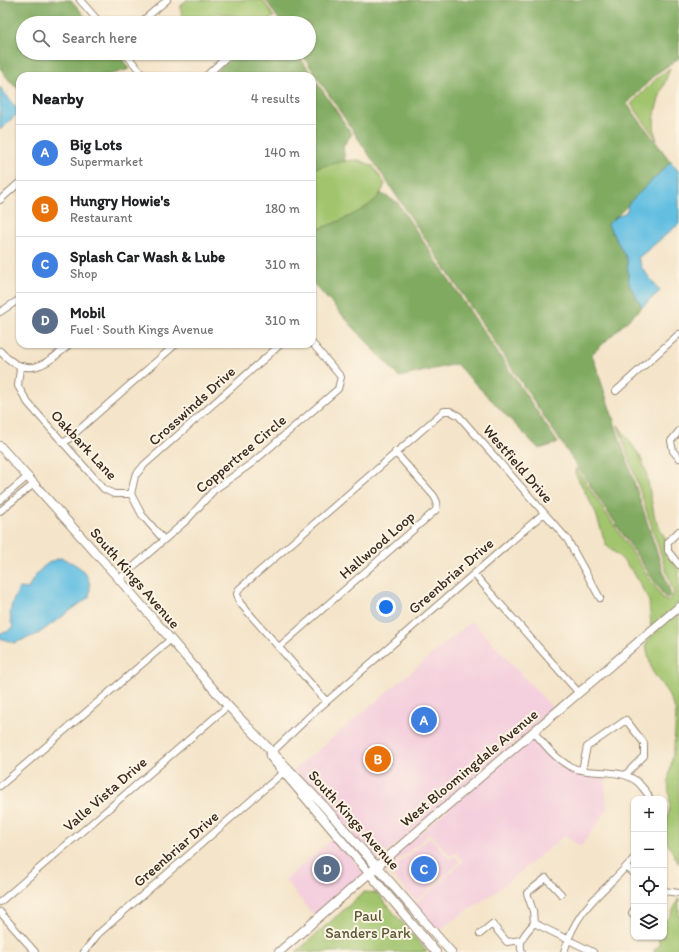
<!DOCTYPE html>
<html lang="en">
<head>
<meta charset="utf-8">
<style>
	:root { --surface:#fff; --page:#f2f2f2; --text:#202124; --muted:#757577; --line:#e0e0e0; --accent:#c8321e }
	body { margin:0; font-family:Itim,sans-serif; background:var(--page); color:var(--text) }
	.controls { position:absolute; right:12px; bottom:12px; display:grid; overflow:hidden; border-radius:8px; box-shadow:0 1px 3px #0004 }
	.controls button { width:36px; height:36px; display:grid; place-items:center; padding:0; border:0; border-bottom:1px solid var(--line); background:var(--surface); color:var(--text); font:20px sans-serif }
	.you { position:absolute; left:386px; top:607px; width:14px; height:14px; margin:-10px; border:3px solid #fff; border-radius:50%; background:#1a73e8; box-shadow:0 0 0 6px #1a73e833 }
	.badge { display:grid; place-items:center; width:26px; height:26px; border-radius:50%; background:var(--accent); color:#fff; font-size:13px; font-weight:700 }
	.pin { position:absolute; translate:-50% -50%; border:2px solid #fff; box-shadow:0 1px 4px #0006 }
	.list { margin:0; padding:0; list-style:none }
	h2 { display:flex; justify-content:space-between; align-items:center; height:52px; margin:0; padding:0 16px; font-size:17px }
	h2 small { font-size:13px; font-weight:400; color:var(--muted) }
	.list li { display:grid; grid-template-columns:26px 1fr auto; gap:12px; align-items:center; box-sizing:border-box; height:56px; padding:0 16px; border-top:1px solid var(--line) }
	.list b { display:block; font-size:15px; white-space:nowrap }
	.list p { margin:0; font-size:13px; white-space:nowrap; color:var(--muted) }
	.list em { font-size:13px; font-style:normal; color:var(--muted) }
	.icon { flex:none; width:22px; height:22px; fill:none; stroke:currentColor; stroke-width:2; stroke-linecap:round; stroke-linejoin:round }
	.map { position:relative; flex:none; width:679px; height:952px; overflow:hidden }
	.search { position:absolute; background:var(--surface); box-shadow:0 1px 3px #0004; left:16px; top:16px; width:300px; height:44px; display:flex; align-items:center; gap:10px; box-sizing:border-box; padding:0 14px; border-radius:22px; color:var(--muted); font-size:15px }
	.panel { position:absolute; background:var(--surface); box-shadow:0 1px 3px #0004; left:16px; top:72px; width:300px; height:276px; border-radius:12px }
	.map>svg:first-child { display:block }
	.built { fill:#f4cfdd; fill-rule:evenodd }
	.green { fill:#a1c46d; stroke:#6e7746 }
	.forest { fill:#80aa60; stroke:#5e6a3f }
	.water { fill:#64bfe2; stroke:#507480 }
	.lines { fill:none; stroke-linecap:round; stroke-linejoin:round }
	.street-casing { stroke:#988774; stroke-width:8 }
	.secondary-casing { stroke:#988774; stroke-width:10 }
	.street { stroke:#fff; stroke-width:6 }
	.secondary { stroke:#fff; stroke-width:8 }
	.labels { text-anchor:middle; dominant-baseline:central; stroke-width:4; stroke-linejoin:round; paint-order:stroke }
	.street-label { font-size:15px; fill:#3b2a1e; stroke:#fcf5e5 }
	.park-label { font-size:15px; fill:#5a5836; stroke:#fcf5e5 }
</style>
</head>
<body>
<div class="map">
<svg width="679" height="952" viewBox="0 0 679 952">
	<rect width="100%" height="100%" fill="#fcf5e5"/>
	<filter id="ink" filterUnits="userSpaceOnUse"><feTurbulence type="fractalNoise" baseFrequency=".025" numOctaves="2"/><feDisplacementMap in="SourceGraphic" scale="8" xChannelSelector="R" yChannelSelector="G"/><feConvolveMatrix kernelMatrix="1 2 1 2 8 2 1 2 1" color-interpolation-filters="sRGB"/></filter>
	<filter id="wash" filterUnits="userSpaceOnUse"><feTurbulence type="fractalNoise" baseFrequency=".012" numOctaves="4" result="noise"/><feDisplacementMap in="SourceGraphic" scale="16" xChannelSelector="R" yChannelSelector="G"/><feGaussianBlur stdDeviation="0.9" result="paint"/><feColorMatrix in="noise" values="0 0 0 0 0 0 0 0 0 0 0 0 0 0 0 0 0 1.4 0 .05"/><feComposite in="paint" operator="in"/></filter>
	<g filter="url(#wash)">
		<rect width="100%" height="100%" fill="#f4e4c9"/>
		<path class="built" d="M472,621L552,707L530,728L531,729L377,861L294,770Z
			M533,736L569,769L585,774L605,776L607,810L581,846L564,836L497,891L437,931L382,866ZM429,834L432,835L450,856L456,853L463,862L415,904L394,880L392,869L394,864Z
			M334,837L364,873L314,916L285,880Z
			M430,837L448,858L450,859L455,856L460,862L416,901L396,879L395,870L397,865Z"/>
		<path class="green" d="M186,0H263L274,17L261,23H244L237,16L217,13L210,23H184L180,7Z
			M670,68C663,90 648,117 657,140L631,104L658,77Z
			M359,160L373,166L385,184C383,188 381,194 378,198C365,212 330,226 312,231V169L338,161Z
			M618,425L640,456L646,471L655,519L666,540L665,552L679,570V603L651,627L649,601L635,575L622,559L606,545L595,511L575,473L576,468L664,600L668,601L674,594Z
			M679,612V864L664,837L670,805L668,782L674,748L676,712L667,692L652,671L646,646L648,639Z
			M364,892L377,893L427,952H296Z
			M679,897V952H653L659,945V937H664V922L670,917Z"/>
		<path class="forest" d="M0,0H71L91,23H23V53H118L129,69C96,82 55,76 20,76V90L12,84L0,68Z
			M266,0H679V58L656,74L627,104L671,162L608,225L627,259L629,284L642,307L592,354L671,595L666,599L301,53H309V23H281Z
			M236,53H297L352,134L343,146L345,161L312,169V76H211Z
			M380,193L397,202L558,443L539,449L456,364L399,377L312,282V231C329,226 373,209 380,193Z"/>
		<path class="water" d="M0,87L19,112L0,130Z
			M671,162L679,172V224L638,258L642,268L660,291L642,307L629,284L627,259L608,225C612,218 620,216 627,211L628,204Z
			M61,558C80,565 94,575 89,597L38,634L14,643L0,638V633L7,632L13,627C7,613 12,600 20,588L28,589C34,575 45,561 61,558Z"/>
	</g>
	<g filter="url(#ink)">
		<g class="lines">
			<defs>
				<path id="street" d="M80,0L100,23
					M140,23L167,0
					M125,53L144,76
					M206,76L231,53
					M0,200L20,182
					M0,312L20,299
					M0,351C26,380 45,366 70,344
					M20,367L18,386L28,403L104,489L114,494H131
					M616,391L679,334
					M679,431L671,441L673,451L679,458
					M64,443L176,344
					M131,494L135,476L144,465L281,344
					M131,494L142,515L164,540
					M0,500L27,477
					M0,511L34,484
					M679,531L668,542V551L679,565
					M474,574L579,693
					M119,579L187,520L214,490L252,463L338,389L341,377L312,343
					M279,647L436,510L437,502L434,496L395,452
					M326,701L240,603L237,594L239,589L444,411H450L459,416L567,539L600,598
					M533,731C543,743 555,758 569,766C592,778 626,764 643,788C646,792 649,794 649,799
					M269,755L311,715L544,513
					M582,770L587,747L626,720L644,743V756L625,775
					M0,786L170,640
					M626,867L634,873
					M664,891L679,893
					M0,902L228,706
					M634,910L632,913L634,915
					M0,912L35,952
					M534,923L533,911L527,893L546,878L561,894
					M534,923L593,952
					M480,934L492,924L507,942L521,940
					M84,952L98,934L286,770
					M522,952C517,940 527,932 534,923
					M564,952C577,905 605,892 634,858"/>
				<path id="secondary" d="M0,446L119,579L228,706L323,805L451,952
					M270,756L436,952
					M279,952L443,809L679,607"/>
			</defs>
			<use href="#street" class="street-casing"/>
			<use href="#secondary" class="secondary-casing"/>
			<use href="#street" class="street"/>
			<use href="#secondary" class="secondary"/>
		</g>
	</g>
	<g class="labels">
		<g class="street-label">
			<text transform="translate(192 406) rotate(-42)">Crosswinds Drive</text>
			<text transform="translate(84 445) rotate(47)">Oakbark Lane</text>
			<text transform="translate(241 454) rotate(-40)">Coppertree Circle</text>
			<text transform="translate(518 464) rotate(49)">Westfield Drive</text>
			<text transform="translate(377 545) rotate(-41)">Hallwood Loop</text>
			<text transform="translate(451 576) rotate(-41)">Greenbriar Drive</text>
			<text transform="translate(135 578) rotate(49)">South Kings Avenue</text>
			<text transform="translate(469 768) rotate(-40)">West Bloomingdale Avenue</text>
			<text transform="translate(105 794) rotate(-41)">Valle Vista Drive</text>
			<text transform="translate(354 820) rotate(48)">South Kings Avenue</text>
			<text transform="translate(176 849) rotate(-41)">Greenbriar Drive</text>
		</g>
		<g class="park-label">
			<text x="368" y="916">Paul<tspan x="368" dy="17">Sanders Park</tspan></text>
		</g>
	</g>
</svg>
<div class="controls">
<button>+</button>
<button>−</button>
<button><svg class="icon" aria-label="locate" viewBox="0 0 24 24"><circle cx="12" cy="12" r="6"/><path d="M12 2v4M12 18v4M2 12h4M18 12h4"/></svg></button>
<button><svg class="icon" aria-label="layers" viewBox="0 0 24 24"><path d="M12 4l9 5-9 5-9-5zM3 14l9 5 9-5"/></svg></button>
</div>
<div class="you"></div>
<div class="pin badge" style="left:424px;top:720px;background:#3f7fe0">A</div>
<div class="pin badge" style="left:378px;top:759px;background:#e8710a">B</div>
<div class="pin badge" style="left:424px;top:869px;background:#3f7fe0">C</div>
<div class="pin badge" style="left:327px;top:869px;background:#5c6f8a">D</div>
<div class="search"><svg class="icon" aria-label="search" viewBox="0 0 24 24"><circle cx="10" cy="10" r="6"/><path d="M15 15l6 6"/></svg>Search here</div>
<section class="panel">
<h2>Nearby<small>4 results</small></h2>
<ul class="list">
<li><span class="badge" style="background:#3f7fe0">A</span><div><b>Big Lots</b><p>Supermarket</p></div><em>140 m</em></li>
<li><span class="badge" style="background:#e8710a">B</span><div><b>Hungry Howie's</b><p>Restaurant</p></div><em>180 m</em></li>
<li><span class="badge" style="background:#3f7fe0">C</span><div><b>Splash Car Wash &amp; Lube</b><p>Shop</p></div><em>310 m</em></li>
<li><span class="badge" style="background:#5c6f8a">D</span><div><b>Mobil</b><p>Fuel · South Kings Avenue</p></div><em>310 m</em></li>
</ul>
</section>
</div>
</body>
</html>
